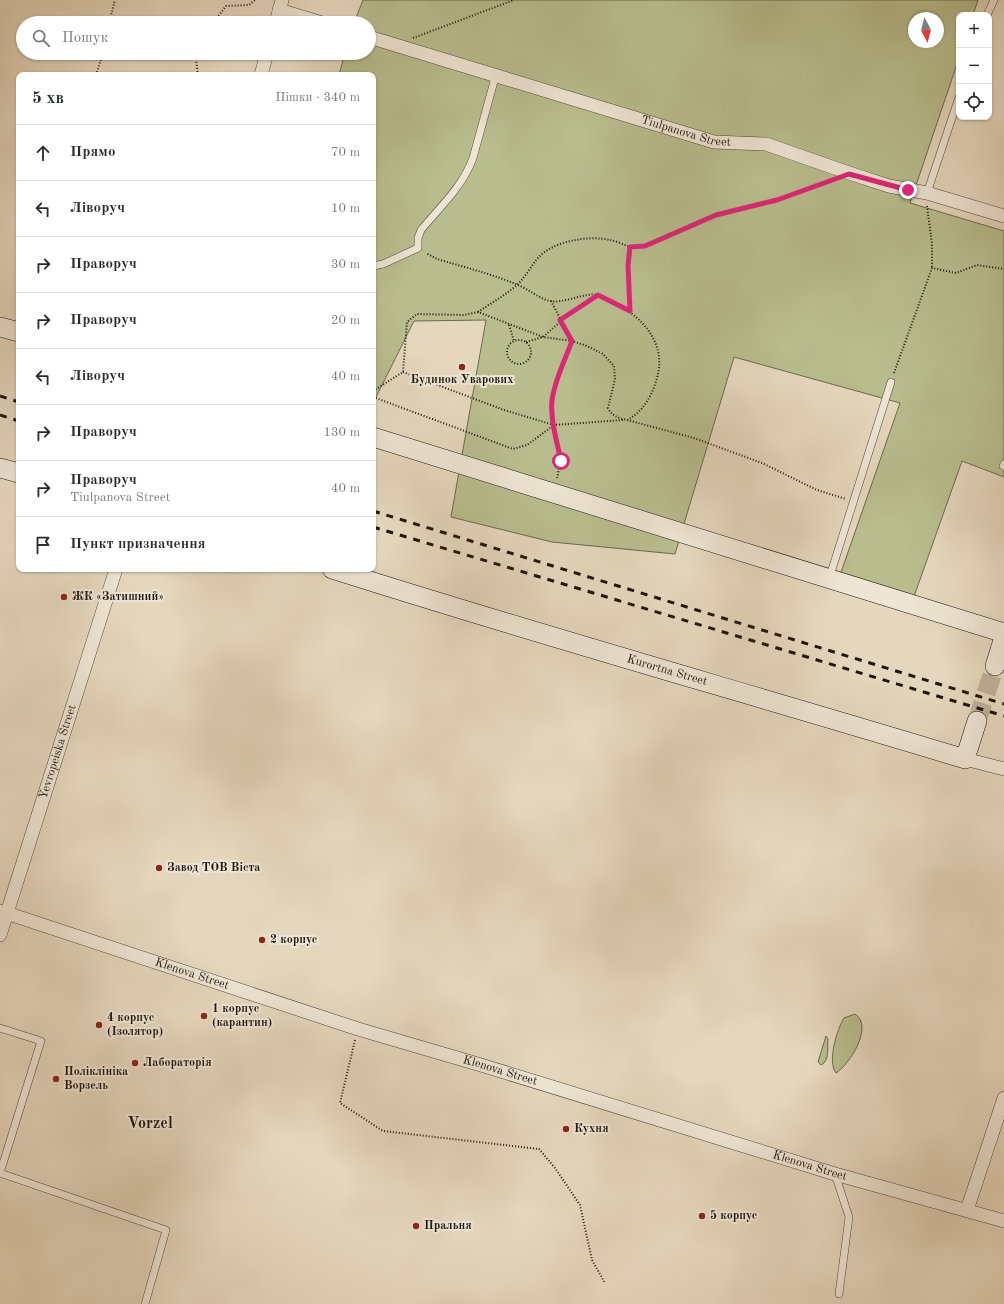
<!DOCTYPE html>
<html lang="uk">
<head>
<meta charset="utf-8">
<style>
	:root { --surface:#fff; --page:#f2f2f3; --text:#2b2b33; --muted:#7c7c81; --line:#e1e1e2 }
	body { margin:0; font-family:"Old Standard TT",serif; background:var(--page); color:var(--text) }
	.controls { position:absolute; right:12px; top:12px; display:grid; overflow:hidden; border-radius:8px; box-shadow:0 1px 3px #0004 }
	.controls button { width:36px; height:36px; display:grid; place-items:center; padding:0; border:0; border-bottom:1px solid var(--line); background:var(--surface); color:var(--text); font:20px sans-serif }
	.compass { position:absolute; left:908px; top:12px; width:36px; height:36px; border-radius:50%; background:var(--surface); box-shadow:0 1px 3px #0004; rotate:173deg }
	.stop { position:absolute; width:12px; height:12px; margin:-9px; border:3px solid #db2777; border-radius:50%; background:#fff }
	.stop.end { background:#db2777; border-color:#fff; box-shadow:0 1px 4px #0008 }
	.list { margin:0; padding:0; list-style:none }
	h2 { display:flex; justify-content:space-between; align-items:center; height:52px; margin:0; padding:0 16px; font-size:17px }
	h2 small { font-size:13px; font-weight:400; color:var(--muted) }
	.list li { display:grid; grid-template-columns:26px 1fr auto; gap:12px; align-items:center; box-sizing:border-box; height:56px; padding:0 16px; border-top:1px solid var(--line) }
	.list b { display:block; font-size:15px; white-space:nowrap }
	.list p { margin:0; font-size:13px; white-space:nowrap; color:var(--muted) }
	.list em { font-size:13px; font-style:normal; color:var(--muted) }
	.icon { flex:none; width:22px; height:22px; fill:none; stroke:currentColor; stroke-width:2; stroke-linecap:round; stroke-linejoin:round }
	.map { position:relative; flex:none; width:1004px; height:1304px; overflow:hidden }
	.search { position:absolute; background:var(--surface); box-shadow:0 1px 3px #0004; left:16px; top:16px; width:360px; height:44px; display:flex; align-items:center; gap:10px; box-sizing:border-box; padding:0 14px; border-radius:22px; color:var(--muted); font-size:15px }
	.panel { position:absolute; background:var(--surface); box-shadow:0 1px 3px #0004; left:16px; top:72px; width:360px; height:500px; border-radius:8px }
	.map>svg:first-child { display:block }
	.green { fill:#b8bd8e; stroke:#6b694e; fill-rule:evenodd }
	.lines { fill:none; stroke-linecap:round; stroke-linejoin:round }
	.secondary-tunnel { stroke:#bdb09a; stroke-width:19; stroke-dasharray:19 10; stroke-linecap:butt }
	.lane-casing { stroke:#504639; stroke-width:8 }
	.street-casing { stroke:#504639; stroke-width:14 }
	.secondary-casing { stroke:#1e150d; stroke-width:20 }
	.path { stroke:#1e150d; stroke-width:2; stroke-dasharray:1 2; stroke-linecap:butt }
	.lane { stroke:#eee5d4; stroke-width:7 }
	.street { stroke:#eee5d4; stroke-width:13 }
	.secondary { stroke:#eee5d4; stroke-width:19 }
	.rail { stroke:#1e150d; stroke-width:3; stroke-dasharray:7 7; stroke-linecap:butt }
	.route { stroke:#db2777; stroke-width:5 }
	.poi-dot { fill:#8f2418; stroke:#eee5d4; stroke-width:1.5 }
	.labels { text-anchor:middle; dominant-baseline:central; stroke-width:4; stroke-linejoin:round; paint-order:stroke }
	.street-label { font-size:12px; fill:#1e150d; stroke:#eee5d4 }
	.poi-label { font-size:12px; font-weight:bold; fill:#1e150d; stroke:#eee5d4; text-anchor:start }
	.district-label { font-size:16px; font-weight:bold; fill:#1e150d; stroke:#eee5d4 }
</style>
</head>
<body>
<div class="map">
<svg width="1004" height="1304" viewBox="0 0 1004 1304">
	<rect width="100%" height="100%" fill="#e5d7bd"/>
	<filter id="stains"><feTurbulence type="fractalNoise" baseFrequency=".005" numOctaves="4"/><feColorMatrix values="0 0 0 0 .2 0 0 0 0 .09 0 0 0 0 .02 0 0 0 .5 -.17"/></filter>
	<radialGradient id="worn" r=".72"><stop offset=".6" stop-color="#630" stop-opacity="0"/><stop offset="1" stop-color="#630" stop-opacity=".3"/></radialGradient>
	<path class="green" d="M363,0H978L973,15H959V58L910,203L1004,231V477L962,461L911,605L839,578L900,403L734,357L675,554L552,542L451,517L486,320L414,321L373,403V75H339L345,53H369V23H354ZM914,18H938V42H914Z
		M855,1014C874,1026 850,1064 836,1073C827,1062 837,1029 844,1018Z
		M826,1036L828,1039C827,1047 830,1061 821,1065L818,1062Z"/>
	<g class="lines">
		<path class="secondary-tunnel" d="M977,721L995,666"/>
		<defs>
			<path id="lane" d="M987,15L994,0
				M927,193L959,97
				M373,266L383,264L418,248V238L421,230C440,207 463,186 473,158L496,74
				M1003,466L1004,464
				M829,579L891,382
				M0,1028L41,1041L0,1173L166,1230L145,1304
				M835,1174L849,1217L839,1294"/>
			<g id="street">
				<path d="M279,10L322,23"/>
				<path d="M276,23L282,0"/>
				<path id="s1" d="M369,37L714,142L766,144L849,173L889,186L927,193L1004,216"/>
				<path d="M261,75L267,53"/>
				<path d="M965,759L1004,769"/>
				<path id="s2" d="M0,911L358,1029L481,1065L835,1174L1004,1221"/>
				<path id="s3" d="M0,935L116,569"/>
				<path d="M967,1210L1004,1098"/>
			</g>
			<g id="secondary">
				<path d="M0,327L19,332"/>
				<path d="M373,437L1004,633"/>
				<path d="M0,468L19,473"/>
				<path id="s4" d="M332,569C542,636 754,695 965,759L977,721"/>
				<path d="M995,666L1004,637"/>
			</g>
		</defs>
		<use href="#lane" class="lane-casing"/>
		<use href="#street" class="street-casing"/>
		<use href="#secondary" class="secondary-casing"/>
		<path class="path" d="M109,23L115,0
			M213,23L226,6L249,5L255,0
			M413,38L514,0
			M195,53L198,75
			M96,75L103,53
			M927,206L932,244V268
			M551,301L572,341L560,370L552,399L554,425L561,461L557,478
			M631,311L628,265L630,247L645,246L716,215L777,200L831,180
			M478,312C491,303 506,295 518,284C526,276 531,266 538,258C553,241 589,235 610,240C617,241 624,245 630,247
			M509,325L514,341
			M507 352a12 12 0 1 1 24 0a12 12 0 1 1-24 0Z
			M526,342L543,337L570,313L597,295
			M403,372L504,410L554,425L623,420
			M894,373L932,268L956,273L977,265L1004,269
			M373,391L403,372L407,322L417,314L464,315L478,312L543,337L572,341L587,346L603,354L614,366L615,379L608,408C612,416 618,418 627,420C644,412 654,392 658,374C665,342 642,317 615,303C610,301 604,296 598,295C585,292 564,304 550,301C540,299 528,289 518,285C492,274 464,267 437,259L426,253
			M373,397L513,449L527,445L554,425
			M627,420L694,438L762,463L817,490L846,499
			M355,1040L340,1103L383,1131L539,1149L555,1168L580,1205L592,1260L605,1283"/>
		<use href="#lane" class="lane"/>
		<use href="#street" class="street"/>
		<use href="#secondary" class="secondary"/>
		<path class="rail" d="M0,396L19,402
			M0,415L19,421
			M373,511L1004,704
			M373,527L1004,716"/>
	</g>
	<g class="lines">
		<path class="route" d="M561,461C557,441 550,420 552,400C555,379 565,360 572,341L560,320L598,295L630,311L628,265L630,247L645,246L716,215L777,200L849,174L908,190"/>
	</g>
	<g class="poi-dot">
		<circle cx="462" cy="367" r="4"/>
		<circle cx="64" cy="597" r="4"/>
		<circle cx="159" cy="868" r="4"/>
		<circle cx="262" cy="940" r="4"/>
		<circle cx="204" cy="1016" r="4"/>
		<circle cx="99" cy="1025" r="4"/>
		<circle cx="135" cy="1063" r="4"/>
		<circle cx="56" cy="1079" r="4"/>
		<circle cx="566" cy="1129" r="4"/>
		<circle cx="702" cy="1216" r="4"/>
		<circle cx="416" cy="1226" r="4"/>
	</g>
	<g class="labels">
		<g class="street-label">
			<text stroke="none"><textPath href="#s1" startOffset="331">Tiulpanova Street</textPath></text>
			<text stroke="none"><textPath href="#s4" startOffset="350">Kurortna Street</textPath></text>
			<text stroke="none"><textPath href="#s3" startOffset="192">Yevropeiska Street</textPath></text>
			<text stroke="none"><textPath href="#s2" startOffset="202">Klenova Street</textPath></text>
			<text stroke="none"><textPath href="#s2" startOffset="525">Klenova Street</textPath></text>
			<text stroke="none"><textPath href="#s2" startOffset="849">Klenova Street</textPath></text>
		</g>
		<g class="poi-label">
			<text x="462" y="380" text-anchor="middle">Будинок Уварових</text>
			<text x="72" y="597">ЖК «Затишний»</text>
			<text x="167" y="868">Завод ТОВ Віста</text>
			<text x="270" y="940">2 корпус</text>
			<text x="212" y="1009">1 корпус<tspan x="212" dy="14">(карантин)</tspan></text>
			<text x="107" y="1018">4 корпус<tspan x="107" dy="14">(Ізолятор)</tspan></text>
			<text x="143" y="1063">Лабораторія</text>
			<text x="64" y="1072">Поліклініка<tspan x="64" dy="14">Ворзель</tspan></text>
			<text x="574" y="1129">Кухня</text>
			<text x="710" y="1216">5 корпус</text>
			<text x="424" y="1226">Пральня</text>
		</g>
		<g class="district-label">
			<text x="150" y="1124">Vorzel</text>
		</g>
	</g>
	<rect width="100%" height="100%" filter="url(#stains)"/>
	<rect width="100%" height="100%" fill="url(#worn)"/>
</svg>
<div class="controls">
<button>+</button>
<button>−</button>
<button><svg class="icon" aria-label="locate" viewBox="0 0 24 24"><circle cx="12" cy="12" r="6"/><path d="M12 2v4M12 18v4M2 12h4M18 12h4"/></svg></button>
</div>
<svg class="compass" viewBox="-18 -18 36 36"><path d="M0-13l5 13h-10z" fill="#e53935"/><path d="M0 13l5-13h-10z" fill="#7c7c81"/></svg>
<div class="stop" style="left:561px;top:461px"></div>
<div class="stop end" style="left:908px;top:190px"></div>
<div class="search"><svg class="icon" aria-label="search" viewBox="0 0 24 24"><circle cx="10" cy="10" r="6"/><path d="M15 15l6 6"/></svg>Пошук</div>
<section class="panel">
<h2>5 хв<small>Пішки · 340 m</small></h2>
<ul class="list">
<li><svg class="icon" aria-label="ahead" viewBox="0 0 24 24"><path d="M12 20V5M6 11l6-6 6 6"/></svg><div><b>Прямо</b></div><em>70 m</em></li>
<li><svg class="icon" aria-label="left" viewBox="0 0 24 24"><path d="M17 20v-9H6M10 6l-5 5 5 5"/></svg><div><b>Ліворуч</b></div><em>10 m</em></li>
<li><svg class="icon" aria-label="right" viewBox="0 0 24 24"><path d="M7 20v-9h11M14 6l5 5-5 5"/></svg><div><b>Праворуч</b></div><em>30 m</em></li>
<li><svg class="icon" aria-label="right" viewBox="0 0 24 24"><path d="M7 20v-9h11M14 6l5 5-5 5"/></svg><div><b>Праворуч</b></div><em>20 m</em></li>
<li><svg class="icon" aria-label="left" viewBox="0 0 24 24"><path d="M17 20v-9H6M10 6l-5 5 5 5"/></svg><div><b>Ліворуч</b></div><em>40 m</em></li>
<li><svg class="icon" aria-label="right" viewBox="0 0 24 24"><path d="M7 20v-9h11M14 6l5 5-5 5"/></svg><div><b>Праворуч</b></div><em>130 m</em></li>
<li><svg class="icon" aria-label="right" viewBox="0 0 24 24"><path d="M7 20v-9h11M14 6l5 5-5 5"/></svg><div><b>Праворуч</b><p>Tiulpanova Street</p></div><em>40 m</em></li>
<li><svg class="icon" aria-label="arrive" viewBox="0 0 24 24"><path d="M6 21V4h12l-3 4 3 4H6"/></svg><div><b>Пункт призначення</b></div></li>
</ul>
</section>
</div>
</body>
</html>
